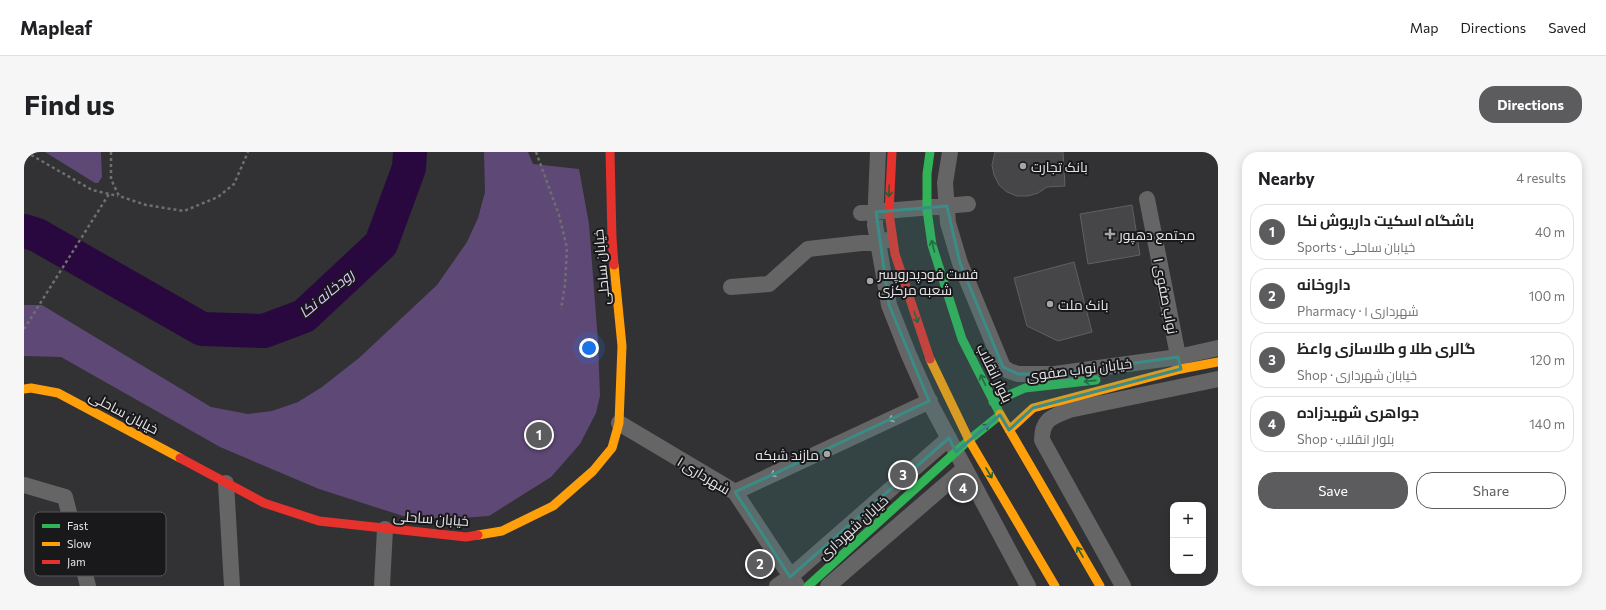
<!DOCTYPE html>
<html lang="en">
<head>
<meta charset="utf-8">
<style>
	:root { --surface:#fff; --page:#f6f6f6; --text:#202124; --muted:#757577; --line:#e0e0e0; --accent:#5c5c5f }
	body { margin:0; font-family:Commissioner,Cairo,sans-serif; background:var(--page); color:var(--text) }
	.controls { position:absolute; right:12px; bottom:12px; display:grid; overflow:hidden; border-radius:8px; box-shadow:0 2px 10px #0003 }
	.controls button { width:36px; height:36px; display:grid; place-items:center; padding:0; border:0; border-bottom:1px solid var(--line); background:var(--surface); color:var(--text); font:20px sans-serif }
	.you { position:absolute; left:565px; top:196px; width:14px; height:14px; margin:-10px; border:3px solid #fff; border-radius:50%; background:#1a73e8; box-shadow:0 0 0 6px #1a73e833 }
	.badge { display:grid; place-items:center; width:26px; height:26px; border-radius:50%; background:var(--accent); color:#fff; font-size:13px; font-weight:700 }
	.pin { position:absolute; translate:-50% -50%; border:2px solid #fff; box-shadow:0 1px 4px #0006 }
	.list { margin:0; padding:0; list-style:none }
	h2 { display:flex; justify-content:space-between; align-items:center; height:52px; margin:0; padding:0 16px; font-size:17px }
	h2 small { font-size:13px; font-weight:400; color:var(--muted) }
	.list li { display:grid; grid-template-columns:26px 1fr auto; gap:12px; align-items:center; box-sizing:border-box; height:56px; margin:0 8px 8px; padding:0 8px; border:1px solid var(--line); border-radius:16px }
	.list b { display:block; font-size:15px; white-space:nowrap }
	.list p { margin:0; font-size:13px; white-space:nowrap; color:var(--muted) }
	.list em { font-size:13px; font-style:normal; color:var(--muted) }
	.actions { display:flex; gap:8px; padding:12px 16px }
	.actions a { flex:1; padding:9px 0; border:1px solid var(--accent); border-radius:16px; text-align:center; font-size:14px; color:var(--accent) }
	.actions .main { background:var(--accent); color:#fff }
	.map { position:relative; flex:none; width:1194px; height:434px; overflow:hidden; border-radius:16px }
	header { display:flex; align-items:center; gap:24px; box-sizing:border-box; height:56px; padding:0 20px; background:var(--surface); border-bottom:1px solid var(--line) }
	header strong { font-size:19px }
	nav { display:flex; gap:22px; margin-inline-start:auto; font-size:14px }
	.intro { display:flex; align-items:center; justify-content:space-between; box-sizing:border-box; height:96px; padding:0 24px }
	h1 { margin:0; font-size:28px }
	.button { padding:10px 18px; border-radius:16px; background:var(--accent); color:#fff; font-size:14px; font-weight:700 }
	main { display:flex; gap:24px; padding:0 24px }
	aside { flex:1; background:var(--surface); border-radius:16px; box-shadow:0 2px 10px #0003 }
	.map>svg:first-child { display:block }
	.green { fill:#5e4876 }
	.lines { fill:none; stroke-linecap:round; stroke-linejoin:round }
	.river { stroke:#28083e; stroke-width:34 }
	.building { fill:#464548; stroke:#605f62 }
	.path { stroke:#6f6f70; stroke-width:2.5; stroke-dasharray:3 3; stroke-linecap:butt }
	.street { stroke:#656566; stroke-width:16 }
	.fast { stroke:#30b455; stroke-width:9 }
	.slow { stroke:#ff9f0a; stroke-width:9 }
	.jam { stroke:#e5322d; stroke-width:9 }
	.oneway { stroke:#235e35 }
	.oneway2 { stroke:#b1b1b3 }
	.marked { fill:#3a8c86; fill-opacity:0.2; stroke:#3a8c86; stroke-width:3; stroke-linejoin:round }
	.poi-dot { fill:#a6a5a8; stroke:#19181b; stroke-width:1.5 }
	.labels { text-anchor:middle; dominant-baseline:central; stroke-width:4; stroke-linejoin:round; paint-order:stroke }
	.poi-label { font-size:14px; fill:#e4e3e6; stroke:#19181b; text-anchor:start }
	.street-label { font-size:14px; fill:#e4e3e6; stroke:#19181b }
	.water-label { font-size:15px; font-style:italic; fill:#ddc3fb; stroke:#19181b }
	.key { fill:#19181b; stroke:#565558; stroke-width:1 }
	.key-label { font-size:11px; fill:#e4e3e6 }
</style>
</head>
<body>
<header>
<strong>Mapleaf</strong>
<nav><a>Map</a><a>Directions</a><a>Saved</a></nav>
</header>
<div class="intro"><h1>Find us</h1><a class="button">Directions</a></div>
<main>
<div class="map">
<svg width="1194" height="434" viewBox="0 0 1194 434">
	<rect width="100%" height="100%" fill="#323134"/>
	<path class="green" d="M21,0H77L78,25L74,31H71Z
		M460,0H504L509,12L555,17L565,72L574,189L576,244L572,261L556,292L527,325L465,364L422,367L379,364L295,337L196,295L37,205L0,204V153H18L187,255L224,262L248,259L274,250L298,235L335,206L413,133L443,90L454,66L461,40Z"/>
	<g class="lines">
		<path class="river" d="M0,79L13,83L178,177L240,179L280,164L357,92L385,16L386,0"/>
	</g>
	<path class="building" d="M971,0H1039L1041,34L1023,35L1014,41L1004,44H993L983,40L975,33L970,23L968,13Z
		M1108,53L1116,103L1064,112L1056,62Z
		M1050,110L1068,180L1034,189L1003,174L990,126Z"/>
	<g class="lines">
		<path class="path" d="M2,0L68,38L94,44
			M87,0V27L95,44L122,53L160,59L194,45L210,32L224,0
			M512,0L535,63L543,96L541,133L537,157
			M0,177L85,42"/>
		<path class="street" d="M854,0L851,73L865,153L884,201L907,253L1004,434
			M926,0L921,31L924,71L936,111L979,215L985,219L994,222H1031L1154,205L1194,196
			M1123,47L1156,214
			M837,61L944,52
			M707,135L745,132L784,97L865,88
			M595,271L711,340L773,434
			M202,331L208,434
			M0,333L41,345L64,434
			M711,340L906,249
			M358,434L361,377
			M753,434L766,425L925,286
			M804,434L941,316
			M1099,434L1018,288C1018,267 1028,265 1045,258L1194,227"/>
		<path class="fast" d="M906,0L903,22V58L908,93L938,187L976,262
			M969,250L1001,236L1072,228
			M945,288L976,263
			M784,434L945,288"/>
		<path class="slow" d="M906,207L945,288L1031,434
			M0,237L7,236L34,241L156,306
			M976,262L1076,434
			M985,278L1009,256L1157,217L1194,210
			M454,383L478,379L529,354L569,319L588,296L595,271L598,194L590,113"/>
		<path class="jam" d="M586,0L588,86L590,113
			M868,0L865,61L871,102L906,207
			M156,306L240,351L295,369L442,385L454,383"/>
	</g>
	<defs><path id="oneway-shaft" d="M-6 0H5M1.5-3L5.5 0L1.5 3" fill="none" stroke-width="1.6" stroke-linecap="round" stroke-linejoin="round"/></defs>
	<g class="oneway">
		<use href="#oneway-shaft" transform="translate(865 39) rotate(91)"/>
		<use href="#oneway-shaft" transform="translate(909 94) rotate(-104)"/>
		<use href="#oneway-shaft" transform="translate(892 165) rotate(72)"/>
		<use href="#oneway-shaft" transform="translate(959 228) rotate(-116)"/>
		<use href="#oneway-shaft" transform="translate(1066 229) rotate(174)"/>
		<use href="#oneway-shaft" transform="translate(960 276) rotate(-39)"/>
		<use href="#oneway-shaft" transform="translate(965 321) rotate(59)"/>
		<use href="#oneway-shaft" transform="translate(1056 400) rotate(-120)"/>
	</g>
	<g class="oneway2">
		<use href="#oneway-shaft" transform="translate(870 266) rotate(155)"/>
		<use href="#oneway-shaft" transform="translate(752 321) rotate(155)"/>
	</g>
	<path class="marked" d="M923,54L936,111L979,215L994,222H1031L1154,205L1157,217L1009,256L985,278L976,263L932,300L925,286L766,425L711,340L905,249L865,153L852,60Z"/>
	<g class="poi-dot">
		<circle cx="999" cy="14" r="4"/>
		<path d="M1084 76h4v4h4v4h-4v4h-4v-4h-4v-4h4z"/>
		<circle cx="846" cy="129" r="4"/>
		<circle cx="1026" cy="152" r="4"/>
		<circle cx="803" cy="302" r="4"/>
	</g>
	<g class="labels">
		<g class="poi-label">
			<text x="1007" y="14">بانک تجارت</text>
			<text x="1095" y="82">مجتمع دهپور</text>
			<text x="854" y="121">فست فودپدروپسر<tspan x="854" dy="16">شعبه مرکزی</tspan></text>
			<text x="1034" y="152">بانک ملت</text>
			<text x="795" y="302" text-anchor="end">مازند شبکه</text>
		</g>
		<g class="street-label">
			<text transform="translate(577 115) rotate(-95)">خیابان ساحلی</text>
			<text transform="translate(1142 144) rotate(79)">نواب صفوی ۱</text>
			<text transform="translate(1055 217) rotate(-7)">خیابان نواب صفوی</text>
			<text transform="translate(971 221) rotate(64)">بلوار انقلاب</text>
			<text transform="translate(100 260) rotate(28)">خیابان ساحلی</text>
			<text transform="translate(680 323) rotate(31)">شهرداری ۱</text>
			<text transform="translate(407 366) rotate(4)">خیابان ساحلی</text>
			<text transform="translate(829 375) rotate(-42)">خیابان شهرداری</text>
		</g>
		<g class="water-label">
			<text transform="translate(302 141) rotate(-40)">رودخانه نکا</text>
		</g>
	</g>
	<rect x="10" y="360" width="132" height="64" rx="6" class="key"/>
	<rect x="18" y="372" width="18" height="4" fill="#30b455"/>
	<rect x="18" y="390" width="18" height="4" fill="#ff9f0a"/>
	<rect x="18" y="408" width="18" height="4" fill="#e5322d"/>
	<g class="key-label">
		<text x="43" y="378">Fast</text>
		<text x="43" y="396">Slow</text>
		<text x="43" y="414">Jam</text>
	</g>
</svg>
<div class="controls">
<button>+</button>
<button>−</button>
</div>
<div class="you"></div>
<div class="pin badge" style="left:515px;top:283px">1</div>
<div class="pin badge" style="left:736px;top:412px">2</div>
<div class="pin badge" style="left:879px;top:323px">3</div>
<div class="pin badge" style="left:939px;top:336px">4</div>
</div>
<aside>
<h2>Nearby<small>4 results</small></h2>
<ul class="list">
<li><span class="badge">1</span><div><b>باشگاه اسکیت داریوش نکا</b><p>Sports · خیابان ساحلی</p></div><em>40 m</em></li>
<li><span class="badge">2</span><div><b>داروخانه</b><p>Pharmacy · شهرداری ۱</p></div><em>100 m</em></li>
<li><span class="badge">3</span><div><b>گالری طلا و طلاسازی واعظ</b><p>Shop · خیابان شهرداری</p></div><em>120 m</em></li>
<li><span class="badge">4</span><div><b>جواهری شهیدزاده</b><p>Shop · بلوار انقلاب</p></div><em>140 m</em></li>
</ul>
<div class="actions"><a class="main">Save</a><a>Share</a></div>
</aside>
</main>
</body>
</html>
